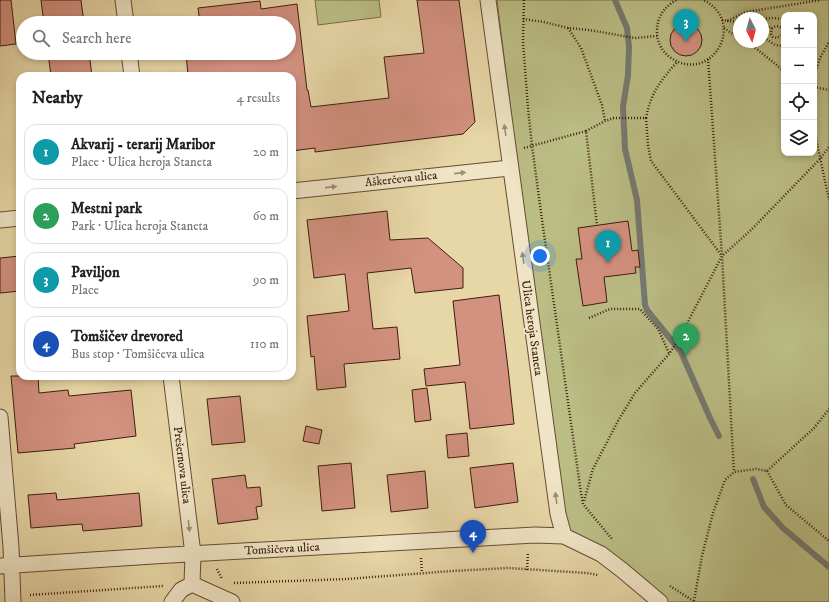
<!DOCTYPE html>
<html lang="en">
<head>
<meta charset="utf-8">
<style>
	:root { --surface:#fff; --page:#f6f6f6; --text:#202124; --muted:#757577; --line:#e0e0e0; --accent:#8f2418 }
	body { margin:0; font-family:"IM FELL DW Pica",serif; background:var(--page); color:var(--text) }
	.controls { position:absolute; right:12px; top:12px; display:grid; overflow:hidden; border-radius:8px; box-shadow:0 2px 6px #0003 }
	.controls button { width:36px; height:36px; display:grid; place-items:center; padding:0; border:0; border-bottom:1px solid var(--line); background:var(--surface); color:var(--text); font:20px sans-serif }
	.compass { position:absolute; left:733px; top:12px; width:36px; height:36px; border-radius:50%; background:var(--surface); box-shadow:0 2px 6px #0003; rotate:174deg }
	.you { position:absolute; left:540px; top:256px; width:14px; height:14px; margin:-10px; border:3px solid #fff; border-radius:50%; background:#1a73e8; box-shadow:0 0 0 6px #1a73e833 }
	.badge { display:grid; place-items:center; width:26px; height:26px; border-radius:50%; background:var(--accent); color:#fff; font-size:13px; font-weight:700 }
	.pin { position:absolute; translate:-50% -33px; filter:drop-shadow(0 1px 2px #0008) }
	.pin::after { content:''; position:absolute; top:21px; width:14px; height:12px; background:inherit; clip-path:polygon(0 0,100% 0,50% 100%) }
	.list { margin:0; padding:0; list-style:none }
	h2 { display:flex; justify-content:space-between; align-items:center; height:52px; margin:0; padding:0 16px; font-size:17px }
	h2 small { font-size:13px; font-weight:400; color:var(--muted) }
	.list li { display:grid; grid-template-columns:26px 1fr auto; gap:12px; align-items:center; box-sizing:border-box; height:56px; margin:0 8px 8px; padding:0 8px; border:1px solid var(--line); border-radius:12px }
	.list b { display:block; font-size:15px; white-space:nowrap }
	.list p { margin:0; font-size:13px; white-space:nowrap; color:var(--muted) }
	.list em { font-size:13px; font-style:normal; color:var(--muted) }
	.icon { flex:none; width:22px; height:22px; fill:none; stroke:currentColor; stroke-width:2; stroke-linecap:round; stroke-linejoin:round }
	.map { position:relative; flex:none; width:829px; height:602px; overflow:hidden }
	.search { position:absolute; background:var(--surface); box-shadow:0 2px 6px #0003; left:16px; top:16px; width:280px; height:44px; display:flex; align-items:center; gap:10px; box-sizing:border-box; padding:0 14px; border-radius:22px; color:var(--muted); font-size:15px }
	.panel { position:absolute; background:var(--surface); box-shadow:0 2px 6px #0003; left:16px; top:72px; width:280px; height:308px; border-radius:12px }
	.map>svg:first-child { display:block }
	.green { fill:#babd84; stroke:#7c6d49; fill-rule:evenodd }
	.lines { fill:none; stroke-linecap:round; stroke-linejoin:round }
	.stream { stroke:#757970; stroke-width:6 }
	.building { fill:#d39180; stroke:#3e1d0e }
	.street-casing { stroke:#684b34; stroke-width:17 }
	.path { stroke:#3e1d0e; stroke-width:2.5; stroke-dasharray:1 2; stroke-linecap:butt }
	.street { stroke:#efe4c5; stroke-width:15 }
	.oneway { fill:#9f8a73 }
	.labels { text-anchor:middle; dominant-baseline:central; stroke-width:4; stroke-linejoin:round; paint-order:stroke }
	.street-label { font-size:12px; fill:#3e1d0e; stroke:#efe4c5 }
</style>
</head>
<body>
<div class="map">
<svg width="829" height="602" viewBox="0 0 829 602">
	<rect width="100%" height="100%" fill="#e7d6a6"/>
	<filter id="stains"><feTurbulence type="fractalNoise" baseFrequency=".005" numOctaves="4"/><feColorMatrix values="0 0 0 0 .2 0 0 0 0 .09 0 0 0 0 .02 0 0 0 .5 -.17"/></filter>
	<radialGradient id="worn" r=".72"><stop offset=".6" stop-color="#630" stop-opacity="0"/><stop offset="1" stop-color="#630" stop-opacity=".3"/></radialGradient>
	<path class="green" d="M315,0H379L381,17L318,25Z
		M497,0H829V602H652L567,537L519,176ZM784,15H814V153H784ZM739,18H763V42H739Z"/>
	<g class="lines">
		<path class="stream" d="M615,0L627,28L629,47L628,75L623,107L625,149L637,200L645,305L647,310L681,352L710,418L719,436
			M753,479L764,507L783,528L829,567"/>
	</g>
	<path class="building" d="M0,0H11L16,44L0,46Z
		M41,0H81L84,23H44Z
		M417,0H459L475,122L463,134L315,152V148L292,151V76H269L268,74L249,76H188L186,53H289V23H200L198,8L260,1L261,9L297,4L307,90H308L311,107L389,98L384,57L424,53Z
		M670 40a16 16 0 1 1 32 0a16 16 0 1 1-32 0Z
		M48,53H89L92,76H51Z
		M387,211L390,240L428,238L463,268V288L415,293L411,268L367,273L373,329L397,327L400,359L344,364L346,387L317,390L314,356L311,357L307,316L349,311L345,274L314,278L307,220Z
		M628,221L632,251L638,250L640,267H635L636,273L604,277L607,302L583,306L576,259H582L578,228Z
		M20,256V291L0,293V258Z
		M499,295L508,368L514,424L470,429L465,382L426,386L424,369L460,365L453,301Z
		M11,376H38L39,393L68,390L69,396L131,390L136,436L74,444L75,448L18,453Z
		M427,388L431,420L415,422L412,390Z
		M240,396L245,442L212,445L207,399Z
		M306,426L322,430L319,444L303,441Z
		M467,433L469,456L448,458L446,435Z
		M351,463L355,508L322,511L318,466Z
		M513,463L518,502L475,508L470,468Z
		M425,471L428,508L391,512L387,475Z
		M245,475L247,488L260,487L262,506L256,507L258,519L218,524L212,479Z
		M56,493L57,500L139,493L142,526L83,531L82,524L31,528L28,495Z"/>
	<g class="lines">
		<defs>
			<path id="street" d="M123,0L126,23
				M488,0L558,514L564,536
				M129,53L132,76
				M292,191L510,168
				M0,220L20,218
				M171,376L193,554L192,584L181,590L172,602
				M0,417L11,547L13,602
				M0,566L153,556L535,535L564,536L601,554L622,570L660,602
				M192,584L232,602"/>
		</defs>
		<use href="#street" class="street-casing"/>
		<path class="path" d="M524,0L523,42L528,108L532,146L543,227L581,493L583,504L612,539
			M676,0C664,8 657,16 657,32C657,42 662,52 671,58C712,85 748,21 703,0
			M523,19L544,22L568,28L589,30L635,38L657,36
			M763,19L773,18L784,19
			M722,20L727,21L746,12L821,0
			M727,21L739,22
			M568,28L581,48L602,105L605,121
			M724,28L731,33L739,37
			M772,28L771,34L773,37L777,38C781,36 783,34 782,29C780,26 776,25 772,28L769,27L767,28L765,32L766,39L775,45L784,46
			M748,42L784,71
			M708,59L722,256L734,472
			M814,77L820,58L829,42
			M814,87L829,90
			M646,118L648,145L651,161L722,256
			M814,129L829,200
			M586,131L605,121L614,118H646C651,93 660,81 677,62
			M524,148L586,131L597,225
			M589,318L610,309H640L658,329L669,353
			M767,471L786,505L829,541
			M584,501L593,469L618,421L635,393L669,354L679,339L722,256L750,231L820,159L829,147
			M421,558L422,573
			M217,569L222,579
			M527,570L528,552
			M234,583L347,579L452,571L508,568L587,573L598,575
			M670,586L695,602
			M30,595L163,586
			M694,601L702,556L713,513L725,480L734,472L756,469L767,471L814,428L829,409"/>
		<use href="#street" class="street"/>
	</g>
	<defs><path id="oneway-solid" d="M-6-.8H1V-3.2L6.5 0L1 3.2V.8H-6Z"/></defs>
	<g class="oneway">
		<use href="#oneway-solid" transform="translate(505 130) rotate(-98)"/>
		<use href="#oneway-solid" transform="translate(460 173) rotate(-6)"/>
		<use href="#oneway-solid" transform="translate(331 187) rotate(-6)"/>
		<use href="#oneway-solid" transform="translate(523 258) rotate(-98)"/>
		<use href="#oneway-solid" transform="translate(556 498) rotate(-98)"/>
		<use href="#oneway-solid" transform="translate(189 526) rotate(83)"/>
	</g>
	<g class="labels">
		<g class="street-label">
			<text transform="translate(401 179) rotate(-6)">Aškerčeva ulica</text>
			<text transform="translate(532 328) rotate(82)">Ulica heroja Staneta</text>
			<text transform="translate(182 465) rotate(83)">Prešernova ulica</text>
			<text transform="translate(282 549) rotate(-3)">Tomšičeva ulica</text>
		</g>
	</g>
	<rect width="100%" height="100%" filter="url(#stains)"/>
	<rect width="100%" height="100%" fill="url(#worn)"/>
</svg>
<div class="controls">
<button>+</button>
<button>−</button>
<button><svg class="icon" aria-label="locate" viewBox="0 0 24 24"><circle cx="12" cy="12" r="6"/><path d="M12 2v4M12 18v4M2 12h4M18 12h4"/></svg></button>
<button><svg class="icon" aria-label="layers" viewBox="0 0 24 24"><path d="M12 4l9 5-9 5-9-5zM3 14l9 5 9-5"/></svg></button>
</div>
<svg class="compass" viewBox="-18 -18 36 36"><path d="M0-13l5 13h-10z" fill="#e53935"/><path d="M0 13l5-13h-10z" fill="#757577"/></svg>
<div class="you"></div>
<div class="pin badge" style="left:608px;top:263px;background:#0f9aa8">1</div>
<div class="pin badge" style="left:686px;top:356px;background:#2e9e5b">2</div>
<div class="pin badge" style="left:686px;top:42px;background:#0f9aa8">3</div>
<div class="pin badge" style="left:473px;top:553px;background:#1a4fb4">4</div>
<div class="search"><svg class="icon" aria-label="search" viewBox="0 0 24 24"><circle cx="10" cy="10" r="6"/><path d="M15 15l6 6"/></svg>Search here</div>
<section class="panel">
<h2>Nearby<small>4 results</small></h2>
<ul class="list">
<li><span class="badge" style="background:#0f9aa8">1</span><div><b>Akvarij - terarij Maribor</b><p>Place · Ulica heroja Staneta</p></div><em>20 m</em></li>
<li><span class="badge" style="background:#2e9e5b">2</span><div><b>Mestni park</b><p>Park · Ulica heroja Staneta</p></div><em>60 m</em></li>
<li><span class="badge" style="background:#0f9aa8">3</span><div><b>Paviljon</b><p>Place</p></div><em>90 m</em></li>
<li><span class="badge" style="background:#1a4fb4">4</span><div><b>Tomšičev drevored</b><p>Bus stop · Tomšičeva ulica</p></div><em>110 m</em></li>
</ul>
</section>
</div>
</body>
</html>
